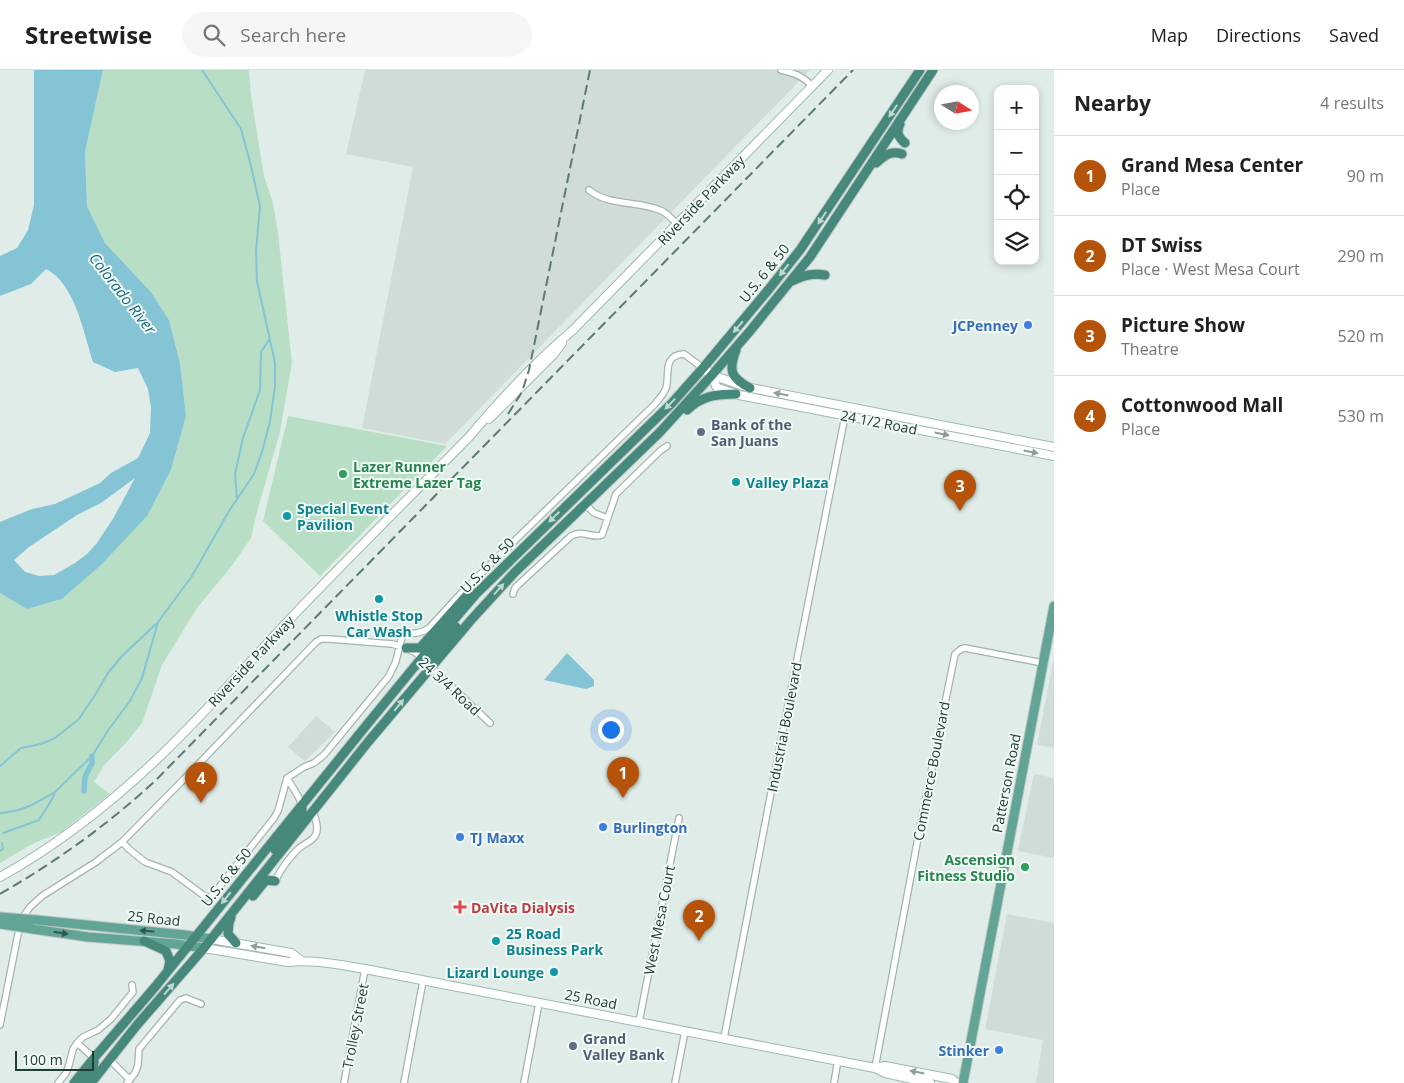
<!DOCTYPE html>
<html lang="en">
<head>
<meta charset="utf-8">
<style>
	:root { --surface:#fff; --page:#f6f6f6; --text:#202124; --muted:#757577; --line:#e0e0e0; --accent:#b45309 }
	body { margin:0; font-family:"Open Sans",sans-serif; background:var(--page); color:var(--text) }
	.controls { position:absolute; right:15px; top:15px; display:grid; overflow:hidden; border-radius:10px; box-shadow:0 2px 8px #0003 }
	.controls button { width:45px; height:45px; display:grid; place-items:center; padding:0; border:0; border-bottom:1px solid var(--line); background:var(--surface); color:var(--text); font:25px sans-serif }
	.compass { position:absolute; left:934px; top:15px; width:45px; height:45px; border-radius:50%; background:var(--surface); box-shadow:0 2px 8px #0003; rotate:101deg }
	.scale { position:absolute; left:15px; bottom:12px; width:79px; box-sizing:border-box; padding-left:5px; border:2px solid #203e37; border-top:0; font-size:14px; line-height:18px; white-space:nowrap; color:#203e37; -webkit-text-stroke:4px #f1f9f5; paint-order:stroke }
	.you { position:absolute; left:610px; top:659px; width:18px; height:18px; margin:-12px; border:4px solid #fff; border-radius:50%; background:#1a73e8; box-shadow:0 0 0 8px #1a73e833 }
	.badge { display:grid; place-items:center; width:32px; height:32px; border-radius:50%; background:var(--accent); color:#fff; font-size:16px; font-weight:700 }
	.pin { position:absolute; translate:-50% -41px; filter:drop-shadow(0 1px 2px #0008) }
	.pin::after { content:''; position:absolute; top:26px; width:18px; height:15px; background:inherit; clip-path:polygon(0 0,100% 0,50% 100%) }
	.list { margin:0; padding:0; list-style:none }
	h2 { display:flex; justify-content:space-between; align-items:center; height:65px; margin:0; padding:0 20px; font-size:21px }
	h2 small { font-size:16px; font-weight:400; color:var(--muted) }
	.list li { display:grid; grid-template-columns:32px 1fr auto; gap:15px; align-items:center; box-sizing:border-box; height:80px; padding:0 20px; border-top:1px solid var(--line) }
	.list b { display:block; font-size:19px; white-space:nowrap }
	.list p { margin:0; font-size:16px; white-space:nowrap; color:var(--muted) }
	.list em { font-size:16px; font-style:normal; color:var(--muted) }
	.icon { flex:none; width:28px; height:28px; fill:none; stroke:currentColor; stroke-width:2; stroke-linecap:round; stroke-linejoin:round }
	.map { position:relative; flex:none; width:1054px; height:1013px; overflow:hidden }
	header { display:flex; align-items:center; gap:30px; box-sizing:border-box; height:70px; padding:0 25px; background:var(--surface); border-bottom:1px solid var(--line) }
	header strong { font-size:24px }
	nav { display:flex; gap:28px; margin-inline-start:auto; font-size:18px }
	.search { width:350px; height:45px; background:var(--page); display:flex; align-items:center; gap:12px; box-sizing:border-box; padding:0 18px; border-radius:28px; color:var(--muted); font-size:19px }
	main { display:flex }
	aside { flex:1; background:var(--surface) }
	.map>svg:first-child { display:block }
	.built { fill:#cfdcd7 }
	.green { fill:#b8dfc5 }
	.water { fill:#85c4d5; fill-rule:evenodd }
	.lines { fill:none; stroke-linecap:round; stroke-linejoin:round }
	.stream { stroke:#85c4d5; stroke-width:2 }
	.canal { stroke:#85c4d5; stroke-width:5.5 }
	.minor-casing { stroke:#a3b4af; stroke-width:8 }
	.secondary-casing { stroke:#9eb9b1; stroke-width:10 }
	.primary-casing { stroke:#c1c9c7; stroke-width:11 }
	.trunk-casing { stroke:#c1c9c7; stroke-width:11 }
	.minor { stroke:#fff; stroke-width:5.5 }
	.secondary { stroke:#fff; stroke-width:8 }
	.primary { stroke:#62a597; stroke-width:9 }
	.trunk { stroke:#46887c; stroke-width:9 }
	.rail { stroke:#5a7a73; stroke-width:2; stroke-dasharray:10 5; stroke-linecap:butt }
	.primary-bridge-casing { stroke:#c1c9c7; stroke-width:11; stroke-linecap:butt }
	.primary-bridge { stroke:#62a597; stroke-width:9 }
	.oneway { fill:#bed7d1 }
	.oneway2 { fill:#909e9b }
	.oneway3 { fill:#30584f }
	.shop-dot { fill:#3f7fe0; stroke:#f1f9f5; stroke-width:2 }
	.service-dot { fill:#5c6f8a; stroke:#f1f9f5; stroke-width:2 }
	.leisure-dot { fill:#2e9e5b; stroke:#f1f9f5; stroke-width:2 }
	.culture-dot { fill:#0f9aa8; stroke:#f1f9f5; stroke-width:2 }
	.health-dot { fill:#e0444e; stroke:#f1f9f5; stroke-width:2 }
	.labels { text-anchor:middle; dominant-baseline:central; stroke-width:4; stroke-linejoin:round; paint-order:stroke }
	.street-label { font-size:14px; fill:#203e37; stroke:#f1f9f5 }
	.shop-label { font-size:14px; font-weight:bold; fill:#366cbe; stroke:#f1f9f5; text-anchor:end }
	.service-label { font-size:14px; font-weight:bold; fill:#4e5e75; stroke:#f1f9f5; text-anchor:start }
	.leisure-label { font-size:14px; font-weight:bold; fill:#27864d; stroke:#f1f9f5; text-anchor:start }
	.culture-label { font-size:14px; font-weight:bold; fill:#0d838f; stroke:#f1f9f5; text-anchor:start }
	.health-label { font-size:14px; font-weight:bold; fill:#be3a42; stroke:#f1f9f5; text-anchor:start }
	.water-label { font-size:15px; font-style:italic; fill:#16667d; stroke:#f1f9f5 }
</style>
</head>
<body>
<header>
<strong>Streetwise</strong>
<div class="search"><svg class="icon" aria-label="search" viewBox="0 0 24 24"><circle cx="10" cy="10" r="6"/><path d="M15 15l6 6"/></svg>Search here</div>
<nav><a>Map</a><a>Directions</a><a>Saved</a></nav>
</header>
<main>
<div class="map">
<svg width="1054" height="1013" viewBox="0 0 1054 1013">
	<rect width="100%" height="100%" fill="#e0ece8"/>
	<path class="built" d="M365,0H810L445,374L362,358L413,97L346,84Z
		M1054,587V678L1037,675Z
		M316,646L335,662L305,691L288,677Z
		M1034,704L1054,708V788L1018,781Z
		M1007,844L1054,853V1013H1036L1043,970L985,959Z"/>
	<path class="green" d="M103,0H249L251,25L264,106L273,133L278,163L292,293L280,362L258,438L251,468L231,497L197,538L162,595L142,653L126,673L105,694L94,712L110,724L61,762L32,774L0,793V522L27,539L62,529L101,495L147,445L171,400L186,346L180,293L169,250L151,222L105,173L87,136L85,82Z
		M288,346L447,376L320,506L263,451Z"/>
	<path class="water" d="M34,0H103L85,82L87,136L105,173L151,222L169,250L180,293L186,346L171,400L147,446L101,495L62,529L27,539L0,523V452L32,439L55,434L100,413L111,403L138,388L150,363L151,337L148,319L138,298L115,302L93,292C84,264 75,213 46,199L31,214L0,226V186L17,178L28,160L34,135ZM135,408L114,447L97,473L87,484L75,493L54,505L39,506L25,502L14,490L29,477L77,445L101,433Z
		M567,583L594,610V616L586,619L544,610Z"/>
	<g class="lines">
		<path class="stream" d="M237,429L235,404L243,368L260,320L261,282L269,270
			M0,696L21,678L41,674L55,668L79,649L95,625L108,603L122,586L156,554
			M0,743C25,741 34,734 55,722
			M3,763L39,750L52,729L55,722L92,686L109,659L130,631L142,608L158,552L192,506L229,441L254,404L262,382L270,351L275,317V293L257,211L256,181L260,136L251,96L241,59L202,0
			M0,781L3,779L2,773"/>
		<path class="canal" d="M84,721L85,707L92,693V686"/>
		<defs>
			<path id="minor" d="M781,0C794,3 803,6 812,16
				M589,120C610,137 639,130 662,141C668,144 672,149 677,154
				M585,434L594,443L608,448
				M513,524L515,518L518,515L571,466C583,459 592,469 602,465L616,424L660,381L667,376
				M287,708L298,726L302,735
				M122,772L130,780L145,792L172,802L203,825L208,827L212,826L274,748L278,741L287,708L304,697L314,693L324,685L389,606L396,591L401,570L404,565L407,564L417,563L424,561L430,557L464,520L655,334C659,329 664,324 666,318C670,305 662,285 684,284L703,298
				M275,811C281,799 289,788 298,779C304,773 313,772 316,764C319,757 315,748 313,741
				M639,952L679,748
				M0,955L18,864L25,844L30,837L42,826L96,792L122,772L187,706L316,572L321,569H329L392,574L406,578L416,583L490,653
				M724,968L778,686L845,346
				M77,973L94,988
				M110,990L130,1010
				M875,998L920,757L955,584L961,579L965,578L1043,593
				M58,1013L66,1003L69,995L73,979L77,973L83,967L98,960L111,949L133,922L132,915
				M127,1013L135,1003L138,995L139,979L180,930L186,928L201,934
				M344,1013L365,899
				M404,1013L423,911
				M524,1013L539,933
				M675,1013L685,961
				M834,1013L838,990"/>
			<path id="secondary" d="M703,298L712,305L746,317L1054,377
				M712,305L716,316L718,318L739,325L1054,386
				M489,349L553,285L562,273
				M0,807C56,776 107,736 154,692C201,648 244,598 289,550C348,488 409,428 469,367C501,329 535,292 573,260L828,0
				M211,869L291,883L302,891
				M204,878L288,892C314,889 340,895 365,899L875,998L885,996L952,1009L957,1013
				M875,998L885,1003L930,1013"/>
			<path id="primary" d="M37,850L185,865L211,869
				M33,859L88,867L176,874L204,878
				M963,1013L1054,536"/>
			<path id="trunk" d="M900,54C896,62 898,67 905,73
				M876,93C884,86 890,80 902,84
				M792,211C804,205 813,203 825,205
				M736,280C728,301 731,308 750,318
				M687,340C702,326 715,324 736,324
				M406,578H420L468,524
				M431,592L432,585L456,557
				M275,780L302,745V735
				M253,826L266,810L275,811
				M231,847L229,853L228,864L236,873
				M144,871L166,881L170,891L168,900
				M74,1013L94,988L155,917L365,657L429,579L476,524L672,333L703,298L769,219L800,180L920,0
				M83,1013C89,1006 95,999 94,990
				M91,1013L137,955L204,878L368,672L471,550L515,502L660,362L712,305L750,261L810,187L933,0"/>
		</defs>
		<use href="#minor" class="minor-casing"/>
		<use href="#secondary" class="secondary-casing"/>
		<use href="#primary" class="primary-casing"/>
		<use href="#trunk" class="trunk-casing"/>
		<use href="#minor" class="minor"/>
		<use href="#secondary" class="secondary"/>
		<use href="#primary" class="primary"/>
		<use href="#trunk" class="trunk"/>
		<path class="rail" d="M508,344L522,322L529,300L590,0
			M0,824C57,791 109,754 157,709L853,0"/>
		<defs>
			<path id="primary-bridge" d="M0,847L37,850
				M0,854L33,859"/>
		</defs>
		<use href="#primary-bridge" class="primary-bridge-casing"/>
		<use href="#primary-bridge" class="primary-bridge"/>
	</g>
	<defs><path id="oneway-solid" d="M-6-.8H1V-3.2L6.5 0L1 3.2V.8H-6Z" transform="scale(1.25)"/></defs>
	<g class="oneway">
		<use href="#oneway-solid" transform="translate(893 41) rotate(124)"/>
		<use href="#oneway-solid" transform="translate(822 148) rotate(124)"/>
		<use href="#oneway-solid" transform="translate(784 200) rotate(128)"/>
		<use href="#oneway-solid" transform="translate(738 257) rotate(130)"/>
		<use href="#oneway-solid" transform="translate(670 334) rotate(134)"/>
		<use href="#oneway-solid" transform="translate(554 447) rotate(136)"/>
		<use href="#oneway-solid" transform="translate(499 519) rotate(-48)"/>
		<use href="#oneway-solid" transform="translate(399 635) rotate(-51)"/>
		<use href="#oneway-solid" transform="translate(226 828) rotate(129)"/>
		<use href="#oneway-solid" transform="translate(169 919) rotate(-49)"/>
	</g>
	<g class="oneway2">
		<use href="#oneway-solid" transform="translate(781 324) rotate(-169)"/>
		<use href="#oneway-solid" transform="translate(942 364) rotate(11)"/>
		<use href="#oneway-solid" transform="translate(1031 382) rotate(11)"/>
		<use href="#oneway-solid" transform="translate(258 877) rotate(-170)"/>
		<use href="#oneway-solid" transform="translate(917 1002) rotate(-169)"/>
	</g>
	<g class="oneway3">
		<use href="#oneway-solid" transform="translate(147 861) rotate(-174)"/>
		<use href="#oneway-solid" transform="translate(61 863) rotate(9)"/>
	</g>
	<g class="shop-dot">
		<circle cx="1028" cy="255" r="5"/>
		<circle cx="603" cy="757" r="5"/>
		<circle cx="460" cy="767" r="5"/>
		<circle cx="999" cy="980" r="5"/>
	</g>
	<g class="service-dot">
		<circle cx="701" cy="362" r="5"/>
		<circle cx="573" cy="976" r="5"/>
	</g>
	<g class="leisure-dot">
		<circle cx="343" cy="404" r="5"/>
		<circle cx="1025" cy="797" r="5"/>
	</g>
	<g class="culture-dot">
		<circle cx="736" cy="412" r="5"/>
		<circle cx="287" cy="446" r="5"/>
		<circle cx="379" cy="529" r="5"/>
		<circle cx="496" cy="871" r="5"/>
		<circle cx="554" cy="902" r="5"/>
	</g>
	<path class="health-dot" d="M457.5 829.5h5v5h5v5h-5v5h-5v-5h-5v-5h5z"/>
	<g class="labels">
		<g class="street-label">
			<text transform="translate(701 130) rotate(-46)">Riverside Parkway</text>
			<text transform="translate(764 203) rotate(-51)">U.S. 6 &amp; 50</text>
			<text transform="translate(879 352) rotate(11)">24 1/2 Road</text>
			<text transform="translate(487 495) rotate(-46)">U.S. 6 &amp; 50</text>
			<text transform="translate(251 591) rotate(-47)">Riverside Parkway</text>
			<text transform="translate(450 616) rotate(43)">24 3/4 Road</text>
			<text transform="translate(784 657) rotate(-79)">Industrial Boulevard</text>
			<text transform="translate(931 701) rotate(-79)">Commerce Boulevard</text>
			<text transform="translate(1006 713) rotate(-79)">Patterson Road</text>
			<text transform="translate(226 807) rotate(-51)">U.S. 6 &amp; 50</text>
			<text transform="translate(154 848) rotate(6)">25 Road</text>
			<text transform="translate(659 850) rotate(-79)">West Mesa Court</text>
			<text transform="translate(591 929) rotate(11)">25 Road</text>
			<text transform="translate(355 956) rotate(-79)">Trolley Street</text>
		</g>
		<g class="shop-label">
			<text x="1018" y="255">JCPenney</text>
			<text x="613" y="757" text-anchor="start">Burlington</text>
			<text x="470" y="767" text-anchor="start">TJ Maxx</text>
			<text x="989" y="980">Stinker</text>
		</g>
		<g class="service-label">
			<text x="711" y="354">Bank of the<tspan x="711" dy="16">San Juans</tspan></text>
			<text x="583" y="968">Grand<tspan x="583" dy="16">Valley Bank</tspan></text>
		</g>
		<g class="leisure-label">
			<text x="353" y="396">Lazer Runner<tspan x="353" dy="16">Extreme Lazer Tag</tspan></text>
			<text x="1015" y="789" text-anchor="end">Ascension<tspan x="1015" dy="16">Fitness Studio</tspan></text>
		</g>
		<g class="culture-label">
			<text x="746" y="412">Valley Plaza</text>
			<text x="297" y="438">Special Event<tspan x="297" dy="16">Pavilion</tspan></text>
			<text x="379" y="545" text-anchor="middle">Whistle Stop<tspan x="379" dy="16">Car Wash</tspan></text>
			<text x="506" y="863">25 Road<tspan x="506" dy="16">Business Park</tspan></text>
			<text x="544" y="902" text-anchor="end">Lizard Lounge</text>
		</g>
		<g class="health-label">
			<text x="471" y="837">DaVita Dialysis</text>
		</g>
		<g class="water-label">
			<text transform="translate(123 223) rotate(52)">Colorado River</text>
		</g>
	</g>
</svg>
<div class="controls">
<button>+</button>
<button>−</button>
<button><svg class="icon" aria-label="locate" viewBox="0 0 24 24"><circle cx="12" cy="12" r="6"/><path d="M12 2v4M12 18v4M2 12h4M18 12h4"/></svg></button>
<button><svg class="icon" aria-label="layers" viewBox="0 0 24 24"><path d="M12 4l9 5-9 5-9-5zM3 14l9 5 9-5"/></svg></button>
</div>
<svg class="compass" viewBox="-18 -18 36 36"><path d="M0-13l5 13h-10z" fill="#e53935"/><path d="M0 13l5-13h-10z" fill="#757577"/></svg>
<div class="scale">100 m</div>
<div class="you"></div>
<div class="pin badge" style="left:623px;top:728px">1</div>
<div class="pin badge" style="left:699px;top:871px">2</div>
<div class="pin badge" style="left:960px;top:441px">3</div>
<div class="pin badge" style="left:201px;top:733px">4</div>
</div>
<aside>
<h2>Nearby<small>4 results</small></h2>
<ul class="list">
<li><span class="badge">1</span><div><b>Grand Mesa Center</b><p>Place</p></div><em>90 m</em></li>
<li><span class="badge">2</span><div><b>DT Swiss</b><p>Place · West Mesa Court</p></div><em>290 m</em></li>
<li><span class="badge">3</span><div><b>Picture Show</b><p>Theatre</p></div><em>520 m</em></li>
<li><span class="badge">4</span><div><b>Cottonwood Mall</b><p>Place</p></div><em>530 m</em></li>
</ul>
</aside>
</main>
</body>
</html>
